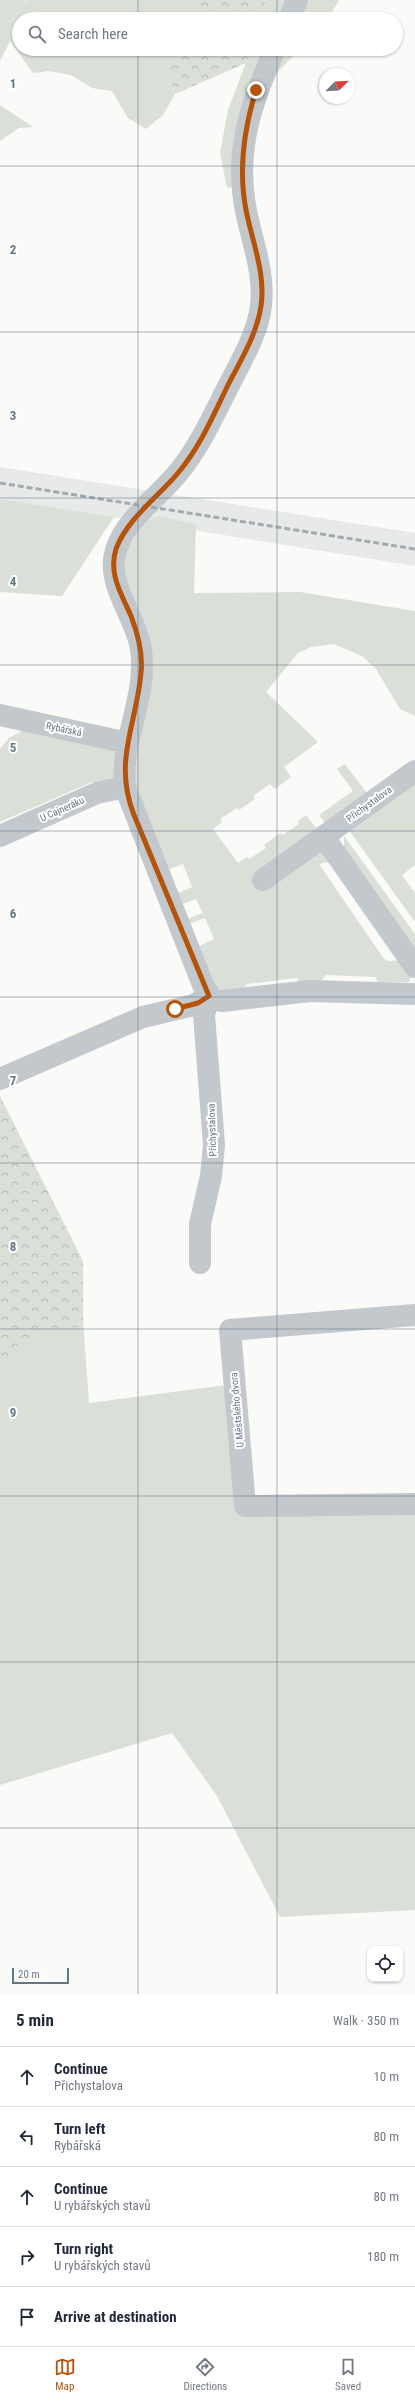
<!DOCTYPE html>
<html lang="en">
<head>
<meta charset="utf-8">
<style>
	:root { --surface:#fff; --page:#f6f6f7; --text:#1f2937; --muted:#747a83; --line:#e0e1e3; --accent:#b45309 }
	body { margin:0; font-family:"Roboto Condensed",sans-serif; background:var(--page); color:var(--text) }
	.controls { position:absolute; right:12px; bottom:12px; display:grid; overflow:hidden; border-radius:8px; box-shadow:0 1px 3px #0004 }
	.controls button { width:36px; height:36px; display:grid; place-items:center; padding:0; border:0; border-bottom:1px solid var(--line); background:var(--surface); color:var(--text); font:20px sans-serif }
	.compass { position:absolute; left:319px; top:68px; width:36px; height:36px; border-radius:50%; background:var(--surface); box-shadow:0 1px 3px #0004; rotate:66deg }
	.scale { position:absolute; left:12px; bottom:10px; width:57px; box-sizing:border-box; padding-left:4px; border:2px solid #657683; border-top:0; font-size:11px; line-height:14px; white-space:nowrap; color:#657683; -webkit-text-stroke:3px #fff; paint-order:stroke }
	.stop { position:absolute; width:12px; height:12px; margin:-9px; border:3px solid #b45309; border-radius:50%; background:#fff }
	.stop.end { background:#b45309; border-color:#fff; box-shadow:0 1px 4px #0008 }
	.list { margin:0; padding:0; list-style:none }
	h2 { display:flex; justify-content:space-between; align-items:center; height:52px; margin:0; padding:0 16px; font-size:17px }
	h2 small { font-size:13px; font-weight:400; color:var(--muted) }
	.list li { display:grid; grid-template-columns:26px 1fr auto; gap:12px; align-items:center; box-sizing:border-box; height:60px; padding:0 16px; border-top:1px solid var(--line) }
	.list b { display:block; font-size:15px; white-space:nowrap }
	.list p { margin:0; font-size:13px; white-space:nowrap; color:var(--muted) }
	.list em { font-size:13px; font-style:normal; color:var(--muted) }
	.icon { flex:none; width:22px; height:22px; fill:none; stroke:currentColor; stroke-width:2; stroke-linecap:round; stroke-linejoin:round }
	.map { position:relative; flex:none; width:415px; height:1994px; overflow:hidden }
	.search { position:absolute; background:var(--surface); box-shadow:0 1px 3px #0004; left:12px; right:12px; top:12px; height:44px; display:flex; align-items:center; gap:10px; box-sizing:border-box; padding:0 14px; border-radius:22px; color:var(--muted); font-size:15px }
	.sheet { height:352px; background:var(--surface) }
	nav { display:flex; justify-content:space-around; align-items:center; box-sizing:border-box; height:56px; border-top:1px solid var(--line); background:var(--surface); font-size:11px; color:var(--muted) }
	nav a { display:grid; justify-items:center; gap:2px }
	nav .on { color:var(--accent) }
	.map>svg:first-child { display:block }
	.built { fill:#e8e9e9 }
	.grass { fill:#dadfd7 }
	.forest { fill:url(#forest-crowns) }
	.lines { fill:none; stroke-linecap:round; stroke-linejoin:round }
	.street { stroke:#c3c8cc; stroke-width:22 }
	.rail { stroke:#a2aab0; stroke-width:3; stroke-dasharray:6 3; stroke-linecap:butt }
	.route { stroke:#b45309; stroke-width:5 }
	.grid { fill:none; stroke:#657683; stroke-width:1; stroke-opacity:0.55 }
	.labels { text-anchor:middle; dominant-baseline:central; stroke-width:4; stroke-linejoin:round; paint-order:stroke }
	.street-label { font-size:10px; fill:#657683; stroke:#fff }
	.grid-label { font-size:13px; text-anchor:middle; font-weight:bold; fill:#657683; stroke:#fff; stroke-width:4; stroke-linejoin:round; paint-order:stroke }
</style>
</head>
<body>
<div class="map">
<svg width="415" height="1994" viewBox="0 0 415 1994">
	<defs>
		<pattern id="forest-crowns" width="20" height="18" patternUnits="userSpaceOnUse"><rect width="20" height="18" fill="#dadfd7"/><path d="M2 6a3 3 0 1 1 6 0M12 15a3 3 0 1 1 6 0" fill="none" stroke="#b4b9b4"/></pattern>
	</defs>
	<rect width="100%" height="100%" fill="#fafaf8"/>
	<path class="built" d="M0,467L415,533V566L0,499Z"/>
	<path class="grass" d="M0,0H26L24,7L27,0H196V19H19V49H191L166,71L175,94L163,115L146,129L128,118L112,91L92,88L71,75L49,71L33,73L10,41L0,61Z
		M266,0H339L328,19H261Z
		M251,49H300L255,96L242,186L227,188L220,153L228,110Z
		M0,105L33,127L19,128L0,141Z
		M0,499L114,517L62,596L0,592Z
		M158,516L196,524L194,593L300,592L415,611V716L400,709L376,669L362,656L334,644L311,647L298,653L266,692L318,742L284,767L291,777L275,789L270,784L253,796L255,799L239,810L237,808L220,819L222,822L213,829L238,863L247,857L249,859L266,848L264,845L280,833L283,835L299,824L298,821L306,815L320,833L334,861L319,864L384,959L388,961L403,960L412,975L409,982H378L375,977L326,975L321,981L299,982L297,978L247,984L242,989L224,991L215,987L197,947L214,939L205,918L189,924L187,919L203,913L196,899L180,905L176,894L192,887L183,864L167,870L137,800L133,768L153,663L152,648L147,630L126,585L123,558L130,544L135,538L137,530L146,521Z
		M28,728L113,749L118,757L116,777L97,785L92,782L0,822V749L9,738Z
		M345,764L367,793L325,823L319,815L353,791L337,769Z
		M415,777V865L402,875L415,893V922L348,829Z
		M344,836L415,934V956L344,850Z
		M0,1096L83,1320L89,1403L234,1384L245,1506L415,1504V1910L280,1917L217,1796L172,1733L0,1785Z"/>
	<path class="forest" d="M196,0H266L261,19H196Z
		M191,49H251L246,63L175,94L166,71L170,57Z
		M0,1096L83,1261V1326C46,1330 11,1334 0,1376Z"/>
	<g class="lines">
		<path class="street" d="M289,19L297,0
			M275,49C251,103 234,151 246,211C252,241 265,274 261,305C258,333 242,359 230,383C214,414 200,446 178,473C158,497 126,519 116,550C105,584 136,616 141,649C148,696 120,741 125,787L203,985L212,999L222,1001L310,991L415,994
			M0,715L128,743
			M0,836L97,793L125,787
			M324,837L415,967
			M263,880L415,771
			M0,1079L143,1017L194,1005L209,996
			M200,1263V1224L211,1176L214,1145L204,1015L209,996
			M415,1315L230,1330L245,1506L415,1504"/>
		<path class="rail" d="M0,483L415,549"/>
	</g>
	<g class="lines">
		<path class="route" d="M175,1009L198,1003L209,996L134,815C113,761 136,727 141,673C143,654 138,634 131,616C122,595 108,574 116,549C127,519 158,497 178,473C200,447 213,416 228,385C241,360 257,334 261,306C266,274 252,241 246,210C238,169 244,129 256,90"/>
	</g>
	<path class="grid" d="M138,0V19M277,0V19M138,49V1994M277,49V1994M0,166H415M0,332H415M0,498H415M0,665H415M0,831H415M0,997H415M0,1163H415M0,1329H415M0,1496H415M0,1662H415M0,1828H415"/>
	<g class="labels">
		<g class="street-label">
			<text transform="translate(64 729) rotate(12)">Rybářská</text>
			<text transform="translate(369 804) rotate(-36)">Přichystalova</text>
			<text transform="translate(62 809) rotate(-24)">U Cajneráku</text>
			<text transform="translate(212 1130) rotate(-92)">Přichystalova</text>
			<text transform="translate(237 1410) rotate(-95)">U Městského dvora</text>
		</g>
	</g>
	<g class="grid-label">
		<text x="13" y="88">1</text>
		<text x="13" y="254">2</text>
		<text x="13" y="420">3</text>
		<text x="13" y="586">4</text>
		<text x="13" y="752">5</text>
		<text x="13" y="918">6</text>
		<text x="13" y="1085">7</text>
		<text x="13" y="1251">8</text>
		<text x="13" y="1417">9</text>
	</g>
</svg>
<div class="controls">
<button><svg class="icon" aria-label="locate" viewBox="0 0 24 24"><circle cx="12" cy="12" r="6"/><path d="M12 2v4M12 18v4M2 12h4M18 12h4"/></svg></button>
</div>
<svg class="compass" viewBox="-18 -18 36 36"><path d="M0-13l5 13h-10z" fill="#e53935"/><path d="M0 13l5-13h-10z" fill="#747a83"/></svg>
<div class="scale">20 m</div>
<div class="stop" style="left:175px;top:1009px"></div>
<div class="stop end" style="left:256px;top:90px"></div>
<div class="search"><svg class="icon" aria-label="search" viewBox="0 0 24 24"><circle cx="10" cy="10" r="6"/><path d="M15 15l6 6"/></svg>Search here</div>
</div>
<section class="sheet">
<h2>5 min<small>Walk · 350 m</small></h2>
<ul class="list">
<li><svg class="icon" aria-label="ahead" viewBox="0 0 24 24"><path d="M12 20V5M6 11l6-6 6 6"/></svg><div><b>Continue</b><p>Přichystalova</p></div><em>10 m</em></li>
<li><svg class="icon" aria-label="left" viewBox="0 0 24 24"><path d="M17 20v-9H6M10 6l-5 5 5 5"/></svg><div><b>Turn left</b><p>Rybářská</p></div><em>80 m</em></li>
<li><svg class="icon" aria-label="ahead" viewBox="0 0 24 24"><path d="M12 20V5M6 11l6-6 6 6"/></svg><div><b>Continue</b><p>U rybářských stavů</p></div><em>80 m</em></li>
<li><svg class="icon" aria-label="right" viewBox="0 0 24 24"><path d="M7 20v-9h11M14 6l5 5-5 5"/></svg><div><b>Turn right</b><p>U rybářských stavů</p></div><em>180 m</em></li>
<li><svg class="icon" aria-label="arrive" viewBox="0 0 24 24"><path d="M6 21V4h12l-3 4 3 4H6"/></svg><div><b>Arrive at destination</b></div></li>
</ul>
</section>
<nav>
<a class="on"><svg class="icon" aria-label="map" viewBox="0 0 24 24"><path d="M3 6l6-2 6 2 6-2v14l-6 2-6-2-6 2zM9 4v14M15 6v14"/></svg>Map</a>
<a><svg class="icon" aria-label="directions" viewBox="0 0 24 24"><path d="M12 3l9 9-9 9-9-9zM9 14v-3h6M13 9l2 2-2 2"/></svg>Directions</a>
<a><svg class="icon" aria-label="saved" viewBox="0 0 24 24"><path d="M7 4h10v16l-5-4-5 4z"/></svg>Saved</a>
</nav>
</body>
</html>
